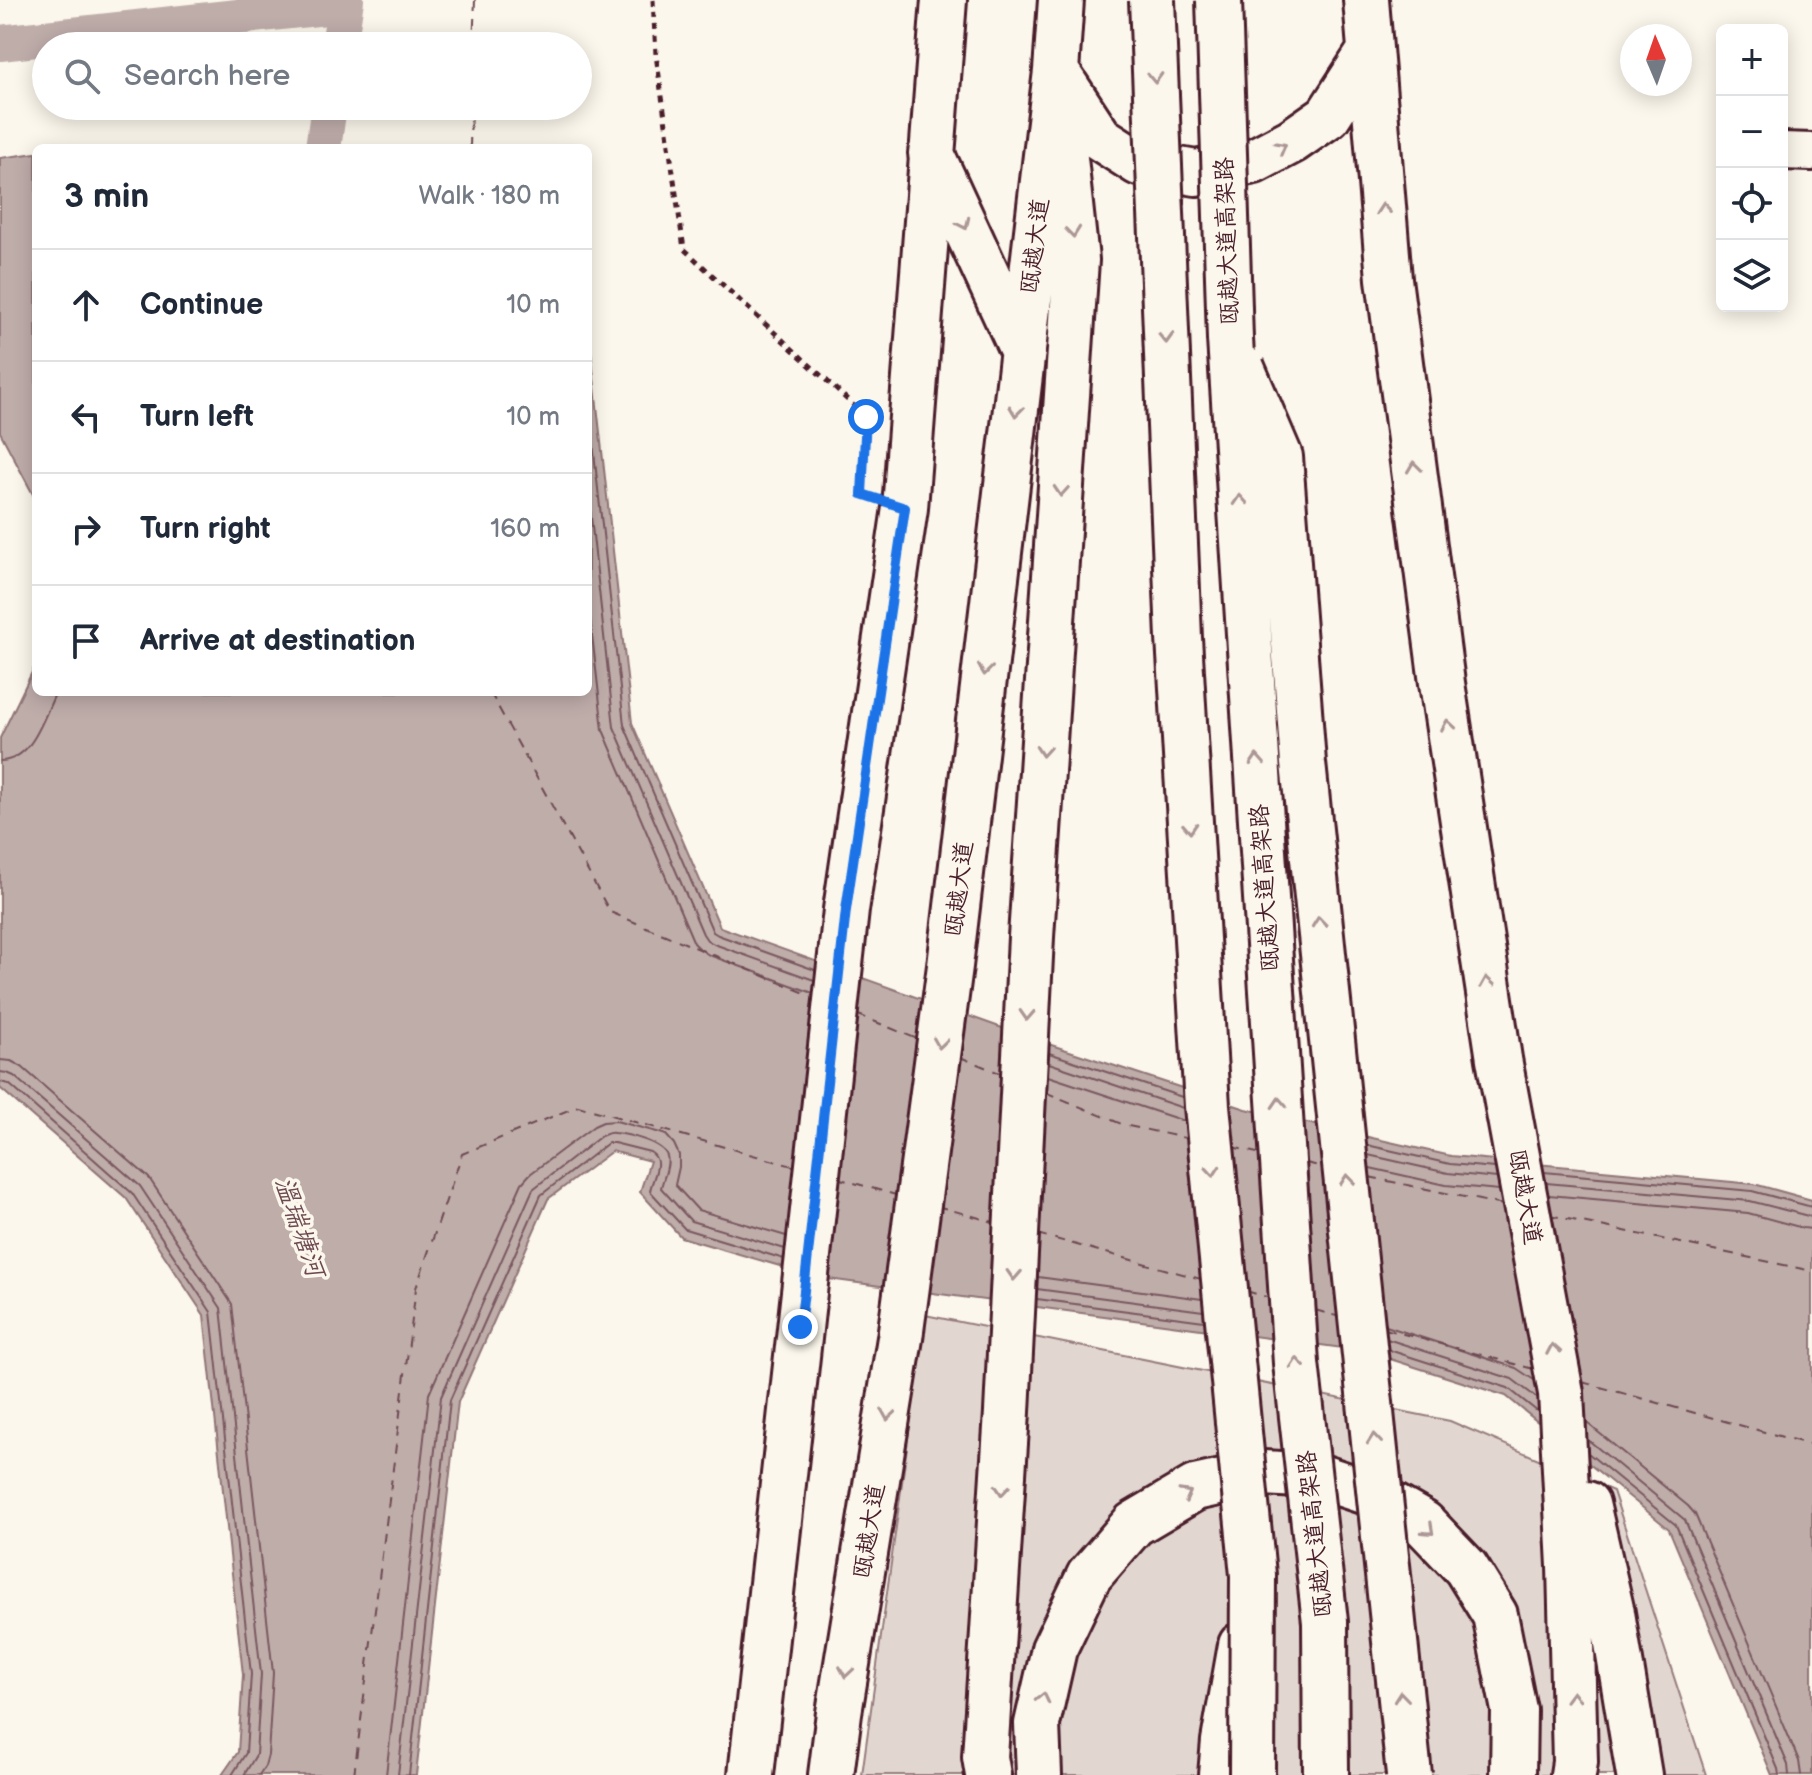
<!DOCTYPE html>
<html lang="en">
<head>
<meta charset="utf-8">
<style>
	:root { --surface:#fff; --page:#f6f6f7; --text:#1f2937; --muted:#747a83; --line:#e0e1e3 }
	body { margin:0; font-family:"Balsamiq Sans","LXGW WenKai TC",sans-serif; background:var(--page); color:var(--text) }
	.controls { position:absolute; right:24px; top:24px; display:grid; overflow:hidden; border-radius:12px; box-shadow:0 4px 20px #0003 }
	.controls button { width:72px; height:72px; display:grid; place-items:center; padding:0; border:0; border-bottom:2px solid var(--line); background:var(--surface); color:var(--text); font:40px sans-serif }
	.compass { position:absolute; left:1620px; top:24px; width:72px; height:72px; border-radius:50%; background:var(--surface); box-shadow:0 4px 20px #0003; rotate:358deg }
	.stop { position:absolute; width:24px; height:24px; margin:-18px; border:6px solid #1a73e8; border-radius:50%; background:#fff }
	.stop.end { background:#1a73e8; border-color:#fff; box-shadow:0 2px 8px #0008 }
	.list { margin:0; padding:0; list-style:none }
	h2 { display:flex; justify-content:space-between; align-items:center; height:104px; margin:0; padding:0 32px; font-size:34px }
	h2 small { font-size:26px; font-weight:400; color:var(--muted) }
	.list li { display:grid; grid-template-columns:52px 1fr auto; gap:24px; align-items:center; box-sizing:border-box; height:112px; padding:0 32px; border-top:2px solid var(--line) }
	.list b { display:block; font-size:30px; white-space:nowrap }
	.list em { font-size:26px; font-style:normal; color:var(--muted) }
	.icon { flex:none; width:44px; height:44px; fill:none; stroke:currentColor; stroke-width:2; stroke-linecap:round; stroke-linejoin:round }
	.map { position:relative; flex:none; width:1812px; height:1775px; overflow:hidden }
	.search { position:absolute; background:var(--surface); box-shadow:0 4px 20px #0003; left:32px; top:32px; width:560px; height:88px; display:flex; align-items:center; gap:20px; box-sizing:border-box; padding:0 28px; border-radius:44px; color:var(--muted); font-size:30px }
	.panel { position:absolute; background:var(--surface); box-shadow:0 4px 20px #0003; left:32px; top:144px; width:560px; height:552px; border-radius:12px }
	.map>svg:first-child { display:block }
	.green { fill:#e2d7d0; stroke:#967b7e; stroke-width:2 }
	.water { fill:#bfadaa; stroke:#907477; stroke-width:2 }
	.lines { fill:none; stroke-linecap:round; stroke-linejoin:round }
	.shore { stroke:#79585e; stroke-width:2 }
	.canal { stroke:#bfadaa; stroke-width:36 }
	.ferry { stroke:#6d4a51; stroke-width:2; stroke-dasharray:10 8; stroke-linecap:butt }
	.street-casing { stroke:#4a1f2b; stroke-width:42 }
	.secondary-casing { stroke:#4a1f2b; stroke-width:50 }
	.highway-casing { stroke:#4a1f2b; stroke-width:50 }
	.path { stroke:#4a1f2b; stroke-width:5; stroke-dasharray:6 6; stroke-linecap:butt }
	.street { stroke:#fbf7ec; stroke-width:36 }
	.secondary { stroke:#fbf7ec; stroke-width:44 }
	.highway { stroke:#fbf7ec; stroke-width:44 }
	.highway-bridge-casing { stroke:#4a1f2b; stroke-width:50; stroke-linecap:butt }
	.highway-bridge { stroke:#fbf7ec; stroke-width:44 }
	.oneway { stroke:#ab9695 }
	.route { stroke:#1a73e8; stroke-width:10 }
	.labels { text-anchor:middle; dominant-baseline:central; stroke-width:7; stroke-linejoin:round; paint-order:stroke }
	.street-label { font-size:24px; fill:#4a1f2b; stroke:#fbf7ec }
	.water-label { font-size:26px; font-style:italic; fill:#6d4a51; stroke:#fbf7ec }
</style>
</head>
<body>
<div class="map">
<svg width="1812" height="1775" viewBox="0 0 1812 1775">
	<rect width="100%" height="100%" fill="#fbf7ec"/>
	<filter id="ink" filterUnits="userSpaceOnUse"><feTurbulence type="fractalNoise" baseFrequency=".0125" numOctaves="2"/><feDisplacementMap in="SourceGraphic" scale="16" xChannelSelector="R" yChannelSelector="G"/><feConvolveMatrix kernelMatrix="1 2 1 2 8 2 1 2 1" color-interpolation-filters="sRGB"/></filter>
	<g filter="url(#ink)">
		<path class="green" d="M925,1315L1450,1421L1613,1491L1706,1775H862Z"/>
		<path class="water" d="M36,153V500L0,432V158Z
			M588,324L632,723L720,927L1033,1039L1246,1109L1451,1156L1754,1184L1812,1200V1775H1772L1669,1529L1506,1396L1365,1351L821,1278L681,1237L640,1192L650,1161L612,1151L548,1199L458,1402L416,1775H222L238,1752L243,1675L204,1315L126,1198L0,1088V738L36,664V692H588Z"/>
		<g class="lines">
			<path class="shore" d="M588,398L624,725L713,932L718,935L815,970
				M588,490L614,727L703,934L707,940L714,944L814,980
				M588,600L603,730L694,943L701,950L709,955L813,993
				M0,761C33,760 43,718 56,692
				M1049,1053L1182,1097
				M0,1060L11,1061L22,1067L149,1178L232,1304L273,1673L268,1755L265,1766L259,1775
				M1049,1063L1183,1108
				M0,1072L7,1073L14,1076L140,1186L221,1308L261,1674L256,1755L244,1775
				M1048,1076L1184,1121
				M0,1082L9,1084L132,1193L211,1312L251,1674L246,1753L232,1775
				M1367,1145L1450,1164L1495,1168
				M1368,1155L1448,1173L1497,1178
				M1370,1168L1446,1185L1499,1190
				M1544,1172L1752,1191L1812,1207
				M1546,1183L1750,1201L1812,1217
				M1549,1195L1748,1213L1803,1228L1812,1229
				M1038,1277L1202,1299
				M1037,1289L1203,1311
				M1037,1299L1204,1321
				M1386,1326L1516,1368L1534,1380
				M1387,1339L1512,1379L1537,1398
				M1389,1350L1508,1388L1538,1412
				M1587,1423L1688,1506L1695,1514L1799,1761L1801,1775
				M1587,1439L1685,1520L1788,1765L1789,1775
				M1588,1453L1676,1525L1778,1769L1779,1775
				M386,1775L429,1394L522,1183L530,1174L594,1126L603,1122L616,1121L657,1132L666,1135L674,1144L679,1155V1167L675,1185L698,1210L786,1236
				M398,1775L441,1397L533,1189L601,1136C607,1134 608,1132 614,1133C627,1134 662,1142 667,1156C670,1166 663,1178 661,1188L691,1221L785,1249
				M409,1775L450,1400L541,1195L608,1143H614L650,1152C665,1161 652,1178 650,1191L685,1229L784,1259"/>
			<path class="canal" d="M0,43L345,5
				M339,46L346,0
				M323,148L329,106"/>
			<path class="ferry" d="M473,46L475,0
				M470,148L471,106
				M490,692L610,912L817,998
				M856,1014L920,1040
				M960,1057L1002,1074
				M1045,1092L1124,1125L1190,1139
				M1232,1147L1261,1154
				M1306,1163L1323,1167
				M1369,1177L1503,1205
				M837,1178L896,1195
				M937,1206L997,1223
				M1549,1215L1812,1271
				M1037,1234L1201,1279
				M1246,1291L1270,1298
				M1315,1310L1340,1317
				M1385,1329L1537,1370
				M1582,1382L1812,1445
				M354,1775L416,1288L462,1154L578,1106L796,1167"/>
			<defs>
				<path id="street" d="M1782,151L1812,152"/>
				<path id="secondary" d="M751,1775L846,910L905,508L944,0"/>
				<path id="highway" d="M1366,0L1389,279L1442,683L1499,1059L1561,1393L1570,1566L1575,1762L1573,1775
					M1056,71L1100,138L1139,163L1196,173L1254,161L1292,141L1328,116L1370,51
					M931,153L1023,352
					M1587,1504L1612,1613L1639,1775
					M831,1775L839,1713L900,1338L950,966L1056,71L1061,0
					M988,1775L985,1757L1007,1412L1031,937L1076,260L1064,149
					M1039,1775L1037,1724L1054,1649L1089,1576L1134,1524L1195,1488L1263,1473L1318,1476L1372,1494L1423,1523L1466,1568L1495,1615L1514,1710L1513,1775
					M1221,1775L1224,1741L1241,1645"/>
			</defs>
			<use href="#street" class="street-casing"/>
			<use href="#secondary" class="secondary-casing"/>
			<use href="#highway" class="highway-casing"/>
			<path class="path" d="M653,0L656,55L684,249L866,417L862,494L866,495"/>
			<use href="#street" class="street"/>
			<use href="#secondary" class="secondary"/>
			<use href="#highway" class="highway"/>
			<defs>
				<path id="highway-bridge" d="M1152,0L1179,638L1207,1106L1253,1575L1252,1775
					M1219,0L1230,339L1296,1363L1325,1622L1326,1775
					M1242,368L1280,457L1303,763L1409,1775"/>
			</defs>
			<use href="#highway-bridge" class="highway-bridge-casing"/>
			<use href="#highway-bridge" class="highway-bridge"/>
		</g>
		<defs><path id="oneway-chevron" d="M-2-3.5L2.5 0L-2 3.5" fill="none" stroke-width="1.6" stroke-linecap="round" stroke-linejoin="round" transform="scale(2)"/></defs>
		<g class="oneway">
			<use href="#oneway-chevron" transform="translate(1155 78) rotate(88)"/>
			<use href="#oneway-chevron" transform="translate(1281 147) rotate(-29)"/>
			<use href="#oneway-chevron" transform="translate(1383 209) rotate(-95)"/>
			<use href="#oneway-chevron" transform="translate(964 224) rotate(65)"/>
			<use href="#oneway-chevron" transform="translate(1073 232) rotate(84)"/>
			<use href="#oneway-chevron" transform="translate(1166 338) rotate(88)"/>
			<use href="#oneway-chevron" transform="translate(1016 411) rotate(97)"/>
			<use href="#oneway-chevron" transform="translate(1414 467) rotate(-97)"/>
			<use href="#oneway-chevron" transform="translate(1061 491) rotate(94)"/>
			<use href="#oneway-chevron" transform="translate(1240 500) rotate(-94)"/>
			<use href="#oneway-chevron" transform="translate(985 670) rotate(97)"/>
			<use href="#oneway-chevron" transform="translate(1448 725) rotate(-99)"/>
			<use href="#oneway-chevron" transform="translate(1043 751) rotate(94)"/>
			<use href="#oneway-chevron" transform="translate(1257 760) rotate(-94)"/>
			<use href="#oneway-chevron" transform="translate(1190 828) rotate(87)"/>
			<use href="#oneway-chevron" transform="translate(1319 922) rotate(-96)"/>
			<use href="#oneway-chevron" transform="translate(1487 982) rotate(-99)"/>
			<use href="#oneway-chevron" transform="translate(1027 1015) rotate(93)"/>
			<use href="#oneway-chevron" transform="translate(940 1043) rotate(98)"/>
			<use href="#oneway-chevron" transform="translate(1279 1103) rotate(-94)"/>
			<use href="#oneway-chevron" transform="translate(1213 1171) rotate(85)"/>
			<use href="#oneway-chevron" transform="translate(1347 1180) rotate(-96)"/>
			<use href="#oneway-chevron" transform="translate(1014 1275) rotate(93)"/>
			<use href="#oneway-chevron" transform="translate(1553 1349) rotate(-100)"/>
			<use href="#oneway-chevron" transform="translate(1297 1363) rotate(-95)"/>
			<use href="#oneway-chevron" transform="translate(888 1415) rotate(99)"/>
			<use href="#oneway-chevron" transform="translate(1374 1439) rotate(-96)"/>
			<use href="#oneway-chevron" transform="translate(1002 1490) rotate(94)"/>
			<use href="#oneway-chevron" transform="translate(1186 1494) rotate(-29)"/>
			<use href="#oneway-chevron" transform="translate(1429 1530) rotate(43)"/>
			<use href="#oneway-chevron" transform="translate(846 1672) rotate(99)"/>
			<use href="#oneway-chevron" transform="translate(1401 1697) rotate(-96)"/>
			<use href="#oneway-chevron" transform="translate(1573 1697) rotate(-91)"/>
			<use href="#oneway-chevron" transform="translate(1043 1698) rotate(-77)"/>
		</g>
	</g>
	<g class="lines" filter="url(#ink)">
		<path class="route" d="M800,1327L846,910L905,508L862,494L866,417"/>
	</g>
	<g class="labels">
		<g class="street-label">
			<text transform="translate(1227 241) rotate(-92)">瓯越大道高架路</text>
			<text transform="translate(1035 246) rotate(-83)">瓯越大道</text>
			<text transform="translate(1265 888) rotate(-94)">瓯越大道高架路</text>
			<text transform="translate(959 889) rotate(-83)">瓯越大道</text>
			<text transform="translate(1525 1197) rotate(80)">瓯越大道</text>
			<text transform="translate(869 1531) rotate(-81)">瓯越大道</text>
			<text transform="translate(1315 1534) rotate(-96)">瓯越大道高架路</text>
		</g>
		<g class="water-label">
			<text transform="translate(299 1227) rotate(71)">温瑞塘河</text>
		</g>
	</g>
</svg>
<div class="controls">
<button>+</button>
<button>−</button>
<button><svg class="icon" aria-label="locate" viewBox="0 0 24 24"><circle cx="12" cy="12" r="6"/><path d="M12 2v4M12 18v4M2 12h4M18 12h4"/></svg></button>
<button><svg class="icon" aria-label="layers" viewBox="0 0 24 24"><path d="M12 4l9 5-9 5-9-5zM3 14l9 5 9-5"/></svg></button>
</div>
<svg class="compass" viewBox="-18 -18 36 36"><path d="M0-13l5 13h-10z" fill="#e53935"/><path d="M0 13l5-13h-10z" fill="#747a83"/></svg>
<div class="stop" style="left:866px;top:417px"></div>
<div class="stop end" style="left:800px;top:1327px"></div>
<div class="search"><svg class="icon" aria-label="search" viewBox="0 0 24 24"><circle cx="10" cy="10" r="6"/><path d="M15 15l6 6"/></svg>Search here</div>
<section class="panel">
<h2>3 min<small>Walk · 180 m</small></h2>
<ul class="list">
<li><svg class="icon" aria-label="ahead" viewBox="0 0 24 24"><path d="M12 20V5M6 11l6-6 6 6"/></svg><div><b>Continue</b></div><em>10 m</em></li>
<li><svg class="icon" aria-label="left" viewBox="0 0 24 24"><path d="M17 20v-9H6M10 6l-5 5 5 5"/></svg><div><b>Turn left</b></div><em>10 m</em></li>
<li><svg class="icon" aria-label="right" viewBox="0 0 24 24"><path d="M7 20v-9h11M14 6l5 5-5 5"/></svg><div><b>Turn right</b></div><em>160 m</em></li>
<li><svg class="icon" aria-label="arrive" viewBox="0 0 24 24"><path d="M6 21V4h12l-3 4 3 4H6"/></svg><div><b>Arrive at destination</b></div></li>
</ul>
</section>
</div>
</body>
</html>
